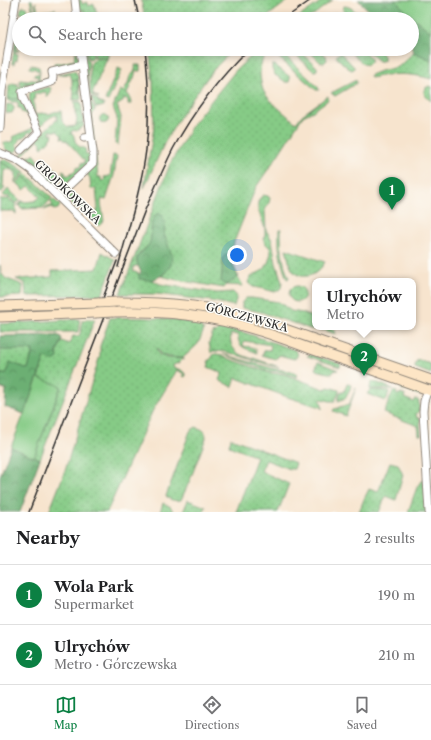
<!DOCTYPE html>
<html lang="en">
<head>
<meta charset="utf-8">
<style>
	:root { --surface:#fff; --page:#f2f2f2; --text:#202124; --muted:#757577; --line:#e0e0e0; --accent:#0b8043 }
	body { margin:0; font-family:"Libre Caslon Text",serif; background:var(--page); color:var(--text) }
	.you { position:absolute; left:237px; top:255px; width:14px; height:14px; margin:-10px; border:3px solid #fff; border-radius:50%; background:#1a73e8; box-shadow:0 0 0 6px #1a73e833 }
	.badge { display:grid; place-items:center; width:26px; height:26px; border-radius:50%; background:var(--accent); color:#fff; font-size:13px; font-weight:700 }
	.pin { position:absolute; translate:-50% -33px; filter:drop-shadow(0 1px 2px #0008) }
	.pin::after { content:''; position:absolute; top:21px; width:14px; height:12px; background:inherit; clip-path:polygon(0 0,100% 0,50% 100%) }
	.popup { position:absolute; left:312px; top:278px; width:104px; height:52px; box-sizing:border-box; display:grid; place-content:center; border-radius:8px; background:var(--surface); filter:drop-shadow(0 1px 3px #0005); font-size:13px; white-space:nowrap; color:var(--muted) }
	.popup b { font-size:15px; color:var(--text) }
	.popup::after { content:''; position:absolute; left:50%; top:100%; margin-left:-8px; border:8px solid transparent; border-top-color:var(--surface) }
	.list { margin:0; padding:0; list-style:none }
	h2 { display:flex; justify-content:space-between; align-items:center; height:52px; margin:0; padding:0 16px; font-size:17px }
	h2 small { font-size:13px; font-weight:400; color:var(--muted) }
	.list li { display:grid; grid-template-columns:26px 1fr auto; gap:12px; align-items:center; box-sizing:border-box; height:60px; padding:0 16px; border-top:1px solid var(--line) }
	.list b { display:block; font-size:15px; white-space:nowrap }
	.list p { margin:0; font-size:13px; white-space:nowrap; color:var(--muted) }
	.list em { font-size:13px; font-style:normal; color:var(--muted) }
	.icon { flex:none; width:22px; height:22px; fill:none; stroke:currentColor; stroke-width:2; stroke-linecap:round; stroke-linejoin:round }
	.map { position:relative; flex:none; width:431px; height:512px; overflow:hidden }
	.search { position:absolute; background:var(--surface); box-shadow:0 2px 6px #0003; left:12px; right:12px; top:12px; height:44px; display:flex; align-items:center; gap:10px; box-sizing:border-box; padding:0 14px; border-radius:22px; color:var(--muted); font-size:15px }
	.sheet { height:172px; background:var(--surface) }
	nav { display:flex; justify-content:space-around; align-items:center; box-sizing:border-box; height:56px; border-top:1px solid var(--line); background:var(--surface); font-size:11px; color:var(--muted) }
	nav a { display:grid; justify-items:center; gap:2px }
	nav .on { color:var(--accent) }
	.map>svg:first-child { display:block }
	.grass { fill:url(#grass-dots); stroke:#587b58 }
	.forest { fill:url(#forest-crowns); stroke:#4c6d4f }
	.garden { fill:#86cb86; stroke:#587b58 }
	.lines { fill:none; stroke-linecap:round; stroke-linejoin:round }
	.minor-casing { stroke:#91887c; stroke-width:9 }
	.secondary-casing { stroke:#91887c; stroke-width:11 }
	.minor { stroke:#fff; stroke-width:7 }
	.secondary { stroke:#fde5c5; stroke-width:9 }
	.rail { stroke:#2b2b2b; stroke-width:1.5 }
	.secondary-bridge-casing { stroke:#91887c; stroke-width:11; stroke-linecap:butt }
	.secondary-bridge { stroke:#fde5c5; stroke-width:9 }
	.labels { text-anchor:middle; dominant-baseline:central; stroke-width:3; stroke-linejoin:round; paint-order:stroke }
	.street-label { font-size:11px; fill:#2b2b2b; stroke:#fdfcf7 }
</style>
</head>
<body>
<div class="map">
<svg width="431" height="512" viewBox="0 0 431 512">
	<defs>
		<pattern id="grass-dots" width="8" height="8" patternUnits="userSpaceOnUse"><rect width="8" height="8" fill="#86cb86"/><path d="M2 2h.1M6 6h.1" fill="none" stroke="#74ae74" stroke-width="1.8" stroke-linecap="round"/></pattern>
		<pattern id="forest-crowns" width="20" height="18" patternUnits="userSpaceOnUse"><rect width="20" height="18" fill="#6caf73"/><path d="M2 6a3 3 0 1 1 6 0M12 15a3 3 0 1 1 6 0" fill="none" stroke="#598f5f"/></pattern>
	</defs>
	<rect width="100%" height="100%" fill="#fdfcf7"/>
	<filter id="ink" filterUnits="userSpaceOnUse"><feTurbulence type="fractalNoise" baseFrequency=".025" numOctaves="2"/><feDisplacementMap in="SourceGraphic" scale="8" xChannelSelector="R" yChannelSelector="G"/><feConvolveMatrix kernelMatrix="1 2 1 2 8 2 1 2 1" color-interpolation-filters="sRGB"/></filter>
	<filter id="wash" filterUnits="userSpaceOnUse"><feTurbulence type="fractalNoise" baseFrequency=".012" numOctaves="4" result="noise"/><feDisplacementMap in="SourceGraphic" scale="16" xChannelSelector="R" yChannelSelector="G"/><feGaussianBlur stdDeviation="0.9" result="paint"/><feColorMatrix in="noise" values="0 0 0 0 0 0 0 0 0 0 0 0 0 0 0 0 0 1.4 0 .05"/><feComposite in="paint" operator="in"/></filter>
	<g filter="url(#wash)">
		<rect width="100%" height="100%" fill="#f7e4ce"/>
		<path class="grass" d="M30,0H32C33,4 33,15 38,16C40,17 46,15 48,15L49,17L46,19L43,18L42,19H33L28,18V16H24V14L20,13L21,8H22L23,6L27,7L29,14L33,12Z
			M77,0H81L82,4L87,2L89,6L94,4L97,13L89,15L84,19H80C81,16 81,12 85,10H78Z
			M141,0H289L264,19H145Z
			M323,0H333L308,19H296Z
			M36,2L38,12L53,10L55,8V11L53,13L38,15L36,12L35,3Z
			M344,6C352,6 358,14 363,19H352L343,11V8Z
			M333,13L339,14L346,19H333L332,17Z
			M82,49H85C86,53 85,59 89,61C87,67 87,91 89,97C90,101 93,105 95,109L92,116V120L98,177H101V181L105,180L104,177L110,176L113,155L117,156L114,175L106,200L102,199L101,203L104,221L99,226L78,206H74L67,199L72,194L89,211L95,215L97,213V210L98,209L96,189H91L90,178L88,176L89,174L88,173L87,175L85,173L94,164Z
			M86,49H93V57L91,59L88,58Z
			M96,49H105L107,54H108V59L102,57H94Z
			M149,49H233L213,70L183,112L165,142L144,188L154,127L153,81Z
			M259,49H270C263,56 261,62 260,71C260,77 261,84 263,90C267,100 287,115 296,123L302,115L328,96V100L313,111L303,116L278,155L256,187L234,242L232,253V263L235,271L243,286L226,285L224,288L177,280L161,276L164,274L172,256L163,234C157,239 142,249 138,256C136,260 137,262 139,266H134L133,271L160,284L217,293L233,292L237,296L234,306L212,301L157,294H120L135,256L170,164L194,122L236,70Z
			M290,49H298L316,66L317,67V70L315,71L312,70Z
			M307,49H318L326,56L327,60L324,63L320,62Z
			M347,49H360L371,58V62L368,65L363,64Z
			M365,49H378L384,56V60L382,61H379Z
			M75,52H77L79,59L76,62L54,67V63C57,62 59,63 63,63C68,62 69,60 75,61L74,56L76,55Z
			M281,52L318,87L319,90H316L279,58L278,54L279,53Z
			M414,52L431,60V79C411,73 392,73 371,78L370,75L380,71L398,67Z
			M341,53L355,68L352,70L348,68L336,57L338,54Z
			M97,58H102L107,60L106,61L92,94L99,98L90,95V65L93,60Z
			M32,65L39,67L40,71L39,81L50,78V80L41,82L19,93L20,99H8L9,85H11L12,83L18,84L17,87L30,84L24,83V85L19,84L20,80L29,81L30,80H38V77L34,76V75L36,74H39L40,71L36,70V69L29,68L30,66Z
			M135,65H140V71H136L134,78L127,93L130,97L131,104H128V100L125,98L120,104L117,105L121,117L118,145L115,144L117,118L113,107L120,90L124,92L126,86H127L130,76C134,73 136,70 135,65Z
			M272,65H275L290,77V79L289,82H286L275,75L272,69Z
			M118,68L122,70L108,101L105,100Z
			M73,71H75L78,77L81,98L80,100H73L74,93L79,92L78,80H72L70,74L58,75V74Z
			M356,80L357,83L335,96L331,93Z
			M429,86L431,87V101C426,97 419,90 429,86Z
			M49,87L51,88V92L48,97H47L46,92L34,94L35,99H33L35,115L41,113L49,114L54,112L61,111L62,121L68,127L76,126V124L83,123L81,112H75V106L74,102H81L84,126L76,131L73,130L71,133L74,136C75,142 77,148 85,148L86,154L90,155L92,161L65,186L62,183L64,177L62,170L65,172V175H71L70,174L72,172H74L76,170L75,169L77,167L79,168L81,165L80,164L81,163L83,164L85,161L66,140L65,141L63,138L62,139L61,138L62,136L57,131H50V134H53L52,136L53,137L42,148L41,147V143L38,140L21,157L20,156L38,138L39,136L54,122L57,120V115C50,116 46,121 41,126C35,116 27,104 30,92Z
			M91,97L98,100V102L104,104V106L96,108Z
			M99.5 119a4.5 4.5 0 1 1 9 0a4.5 4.5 0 1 1-9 0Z
			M33,128L34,131L32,133L29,132L22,139L21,138L18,141H19L16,145L19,148L14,153C7,151 4,150 4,142L8,143L14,140L13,137Z
			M34,154L38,159L37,161L42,165L41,168L37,169L25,160L29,156L31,157Z
			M1,159C10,160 18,167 25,172L22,175L14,169L0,162Z
			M51,167L55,168L60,175V181L54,186L41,174L47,168Z
			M26,173L52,198L43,208L22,209L18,205L22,200V202L19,205L47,199L23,176Z
			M8,189L20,200L17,203H15L9,197L3,196V195Z
			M263,195L268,196L270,198L269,203L265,210L266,230L272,240L276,263L282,282L281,288L279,290L275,292L264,289L253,287L248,283C249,274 260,274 265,268C268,264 270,257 271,252L270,248L264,242C264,239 265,236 265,232C265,220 250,205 263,195Z
			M0,199H9L16,205V214L14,213V211H0Z
			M53,199L60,205L58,209L54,210L52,207L44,210L47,206L49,207L53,205L50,202Z
			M279,229H281C281,246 282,262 289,278L287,279C280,261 278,248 279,229Z
			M286,249L325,262C320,271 312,278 301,276C298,275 295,274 293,271C289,266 288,256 286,249Z
			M102,252L115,260L102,295L26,296L25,283L16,279L52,277V271L97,269Z
			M0,265L1,273L5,278L23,285L22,296L0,297Z
			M289 294a8 8 0 1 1 16 0a8 8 0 1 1-16 0Z
			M246,298H252L279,302L291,311L303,313L315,318V327C323,327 333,325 336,334L324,330L310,329L261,312L242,308V302Z
			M110,318C140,317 170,318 200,323L202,329L204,330L198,344L183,358L169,357L160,354L158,349L156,348L159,355L168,358L184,359L182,360L179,363L173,365L174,369C180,368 184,371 186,376L185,377L183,376L184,374L177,370L153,410L107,512H49L65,471L100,355V346Z
			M79,319L80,328L78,332H0V324Z
			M86,319H95L40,459L34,457L61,387L38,378L45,358L57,356L58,349L62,341L69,344L73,336H79L82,328V320H85Z
			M221,327L246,333L295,350L297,352C298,355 297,358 294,359L279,355L278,357L275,359L262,355L265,350H270L271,345L244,341L243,346C249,347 257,346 257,353C248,348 238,350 238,335L231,334C228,350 240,355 253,359V358L279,367L273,366L227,352L213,351L211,353L209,343L213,332L215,333Z
			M33,349L28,369L6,374H0V350Z
			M214,354H218L224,357L270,373L284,374L324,389L329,387L339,390V391L336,399L335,400V401H330L321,399L320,401L322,404V409L320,407L290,398L236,378L233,387L220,381L219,380L222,373L208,367V366H209L208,360H210Z
			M223,354L271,368L284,370L296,373L297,377L283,372L269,371Z
			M310,354L341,364L340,367L307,356Z
			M417,360L431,364V374L415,368V366Z
			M318,362L338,370L334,371L332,374L316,370L315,369Z
			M371,382L378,383L393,389H370V388Z
			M347,384H348L351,385C349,393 347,399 338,401L340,392H344Z
			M402,385L419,392L422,396L401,389Z
			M356,388L346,416L333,411L334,409L339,408V407L349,405Z
			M370,390L389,391V392L386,401L367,394L369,391Z
			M393,391L397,392L396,394L399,395L400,393L405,395L404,398L414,402L416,399L418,400L419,402V412L416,414L417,418H420L421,435H419L418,426L384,413Z
			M196,427C203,430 206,430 206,438L190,480L181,500C175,501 171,501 166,496L190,431Z
			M231,438L296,463L294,469H290L266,460L261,471L289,484L278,512H236L257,457L229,446Z
			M390,462L398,464L403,475L396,500L386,496L379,512H359L364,499L369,489L378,492Z
			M424,480L427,512H408L417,487L421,481Z
			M188,500L206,507L203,512H183Z
			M163,503L171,507L173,512H160Z"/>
		<path class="forest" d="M358,0H395L410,15L431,32V60L414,52L411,49H412V19H378Z
			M158,213L163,216L165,224L164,234L172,256L171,265L164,274L157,278L150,280L139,279V275L141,272C139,268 137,264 137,260C138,252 148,249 150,242C153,232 148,220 158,213Z
			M228,253H232V262L238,276L234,280L226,285L221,282L223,257Z
			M57,335L60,336L62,339L57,352L58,358L53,361L45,358L24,414L5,407L6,389L0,388V374H6L10,362L28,369L33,350H0V336Z
			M11,447L40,459L20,512H0V476Z"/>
		<path class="garden" d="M395,0H431V32L410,15Z
			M16,38L19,39V40H17V43H19V46H16V49L19,50V51H15V53L18,54L17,60H15L14,64L12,63Z
			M72,80H78L79,92L74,93L72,88Z
			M8,99H20L28,114L26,115L25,113L21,112V108H18V102H11L9,101Z
			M7,104L12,105L14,107V109L12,113H6Z
			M75,112H82L83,123L76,124L77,119Z
			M0,162L14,169L22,175L15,183V179L16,178V173L12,170L4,169L3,188H5L1,193H0Z
			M23,176L48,199L40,207L22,208L19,205L22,202L35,201L40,197L29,186L24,190L17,183Z
			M38,378L61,386L34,457L11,447Z"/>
	</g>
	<g filter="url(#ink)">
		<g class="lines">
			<defs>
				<path id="minor" d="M75,0L77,19
					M80,49L91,137L84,138
					M0,128L2,91L16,0
					M21,150L39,132L23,98L22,92L26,90L52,82L53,77L52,72L82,65
					M0,153L17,160L31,170L116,254
					M63,191L93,163V151L91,137
					M428,389L424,401L423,411L429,512"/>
				<path id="secondary" d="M117,302C142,302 168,303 193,306C216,309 239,315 262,321L431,380
					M0,306L99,303
					M113,312C146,311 180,313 212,319C246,325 279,337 311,349C351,363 391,376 431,391
					M0,317L95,313"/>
			</defs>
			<use href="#minor" class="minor-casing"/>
			<use href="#secondary" class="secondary-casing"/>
			<use href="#minor" class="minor"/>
			<use href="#secondary" class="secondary"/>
			<path class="rail" d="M135,0L139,19
				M284,19L311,0
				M118,267C128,229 141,190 146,150C150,117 149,83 145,49
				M97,314L117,261
				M29,512L145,210C154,190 163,169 173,149C193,112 219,78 249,49"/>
			<defs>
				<path id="secondary-bridge" d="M99,303L117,302
					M95,313L113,312"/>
			</defs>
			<use href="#secondary-bridge" class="secondary-bridge-casing"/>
			<use href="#secondary-bridge" class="secondary-bridge"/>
		</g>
	</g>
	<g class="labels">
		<g class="street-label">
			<text transform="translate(68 192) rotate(44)">GRODKOWSKA</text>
			<text transform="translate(247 317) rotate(15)">GÓRCZEWSKA</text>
		</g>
	</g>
</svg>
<div class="you"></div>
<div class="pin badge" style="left:392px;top:210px">1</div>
<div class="pin badge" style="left:364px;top:376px">2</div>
<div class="popup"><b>Ulrychów</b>Metro</div>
<div class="search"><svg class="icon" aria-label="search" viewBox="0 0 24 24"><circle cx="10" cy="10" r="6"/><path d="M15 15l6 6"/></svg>Search here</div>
</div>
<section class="sheet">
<h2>Nearby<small>2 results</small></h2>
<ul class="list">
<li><span class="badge">1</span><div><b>Wola Park</b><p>Supermarket</p></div><em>190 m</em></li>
<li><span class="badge">2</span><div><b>Ulrychów</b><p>Metro · Górczewska</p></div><em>210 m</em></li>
</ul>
</section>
<nav>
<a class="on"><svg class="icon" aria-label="map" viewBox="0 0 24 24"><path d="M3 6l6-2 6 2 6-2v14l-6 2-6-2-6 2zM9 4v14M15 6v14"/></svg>Map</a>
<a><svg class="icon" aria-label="directions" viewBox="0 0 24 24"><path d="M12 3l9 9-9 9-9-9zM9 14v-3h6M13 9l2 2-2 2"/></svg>Directions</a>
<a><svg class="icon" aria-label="saved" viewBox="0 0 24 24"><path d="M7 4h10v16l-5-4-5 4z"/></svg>Saved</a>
</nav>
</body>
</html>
